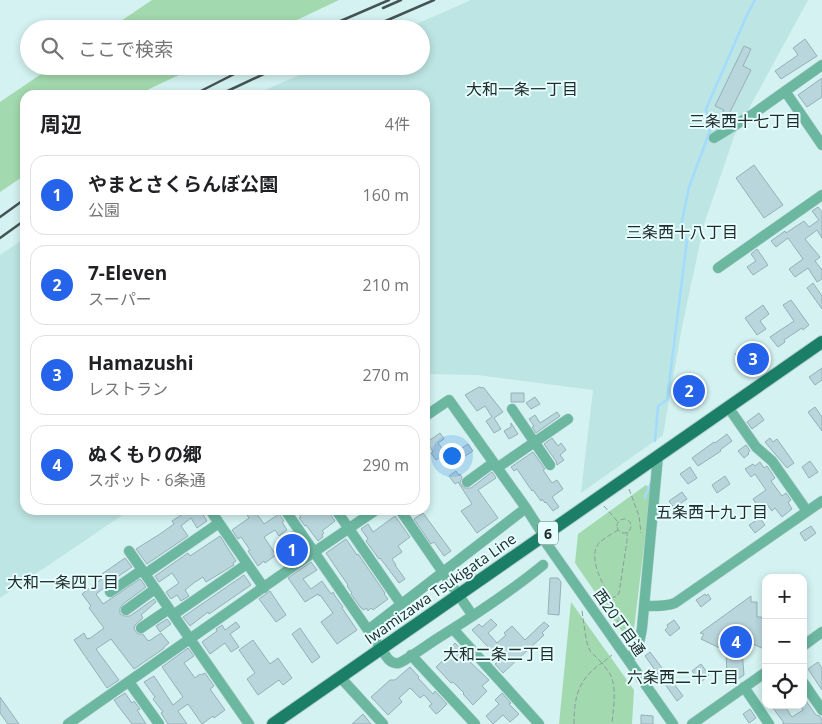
<!DOCTYPE html>
<html lang="ja">
<head>
<meta charset="utf-8">
<style>
	:root { --surface:#fff; --page:#f2f2f2; --text:#202124; --muted:#757577; --line:#e0e0e0; --accent:#2563eb }
	body { margin:0; font-family:"Open Sans","Noto Sans JP",sans-serif; background:var(--page); color:var(--text) }
	.controls { position:absolute; right:15px; bottom:15px; display:grid; overflow:hidden; border-radius:10px; box-shadow:0 2px 8px #0003 }
	.controls button { width:45px; height:45px; display:grid; place-items:center; padding:0; border:0; border-bottom:1px solid var(--line); background:var(--surface); color:var(--text); font:25px sans-serif }
	.you { position:absolute; left:451px; top:455px; width:18px; height:18px; margin:-12px; border:4px solid #fff; border-radius:50%; background:#1a73e8; box-shadow:0 0 0 8px #1a73e833 }
	.badge { display:grid; place-items:center; width:32px; height:32px; border-radius:50%; background:var(--accent); color:#fff; font-size:16px; font-weight:700 }
	.pin { position:absolute; translate:-50% -50%; border:2px solid #fff; box-shadow:0 1px 5px #0006 }
	.list { margin:0; padding:0; list-style:none }
	h2 { display:flex; justify-content:space-between; align-items:center; height:65px; margin:0; padding:0 20px; font-size:21px }
	h2 small { font-size:16px; font-weight:400; color:var(--muted) }
	.list li { display:grid; grid-template-columns:32px 1fr auto; gap:15px; align-items:center; box-sizing:border-box; height:80px; margin:0 10px 10px; padding:0 10px; border:1px solid var(--line); border-radius:15px }
	.list b { display:block; font-size:19px; white-space:nowrap }
	.list p { margin:0; font-size:16px; white-space:nowrap; color:var(--muted) }
	.list em { font-size:16px; font-style:normal; color:var(--muted) }
	.icon { flex:none; width:28px; height:28px; fill:none; stroke:currentColor; stroke-width:2; stroke-linecap:round; stroke-linejoin:round }
	.map { position:relative; flex:none; width:822px; height:724px; overflow:hidden }
	.search { position:absolute; background:var(--surface); box-shadow:0 2px 8px #0003; left:20px; top:20px; width:410px; height:55px; display:flex; align-items:center; gap:12px; box-sizing:border-box; padding:0 18px; border-radius:28px; color:var(--muted); font-size:19px }
	.panel { position:absolute; background:var(--surface); box-shadow:0 2px 8px #0003; left:20px; top:90px; width:410px; height:425px; border-radius:15px }
	.map>svg:first-child { display:block }
	.built { fill:#bde5e3 }
	.green { fill:#a3d9ae }
	.lines { fill:none; stroke-linecap:round; stroke-linejoin:round }
	.stream { stroke:#a3dbfe; stroke-width:2.5 }
	.building { fill:#b9d6dd; stroke:#95b0b7 }
	.minor-casing { stroke:#b3cece; stroke-width:11 }
	.major-casing { stroke:#b3cece; stroke-width:14 }
	.path { stroke:#889e9e; stroke-width:1; stroke-dasharray:5 2.5; stroke-linecap:butt }
	.minor { stroke:#6bb7a0; stroke-width:10 }
	.major { stroke:#1b7e66; stroke-width:12 }
	.rail { stroke:#445353; stroke-width:2.5 }
	.labels { text-anchor:middle; dominant-baseline:central; stroke-width:4; stroke-linejoin:round; paint-order:stroke }
	.shield { fill:#e5fefd; stroke:#5c6b6b; stroke-width:1 }
	.shield-label { font-size:14px; font-weight:bold; fill:#212c2c }
	.street-label { font-size:15px; fill:#212c2c; stroke:#e5fefd }
	.neighbourhood-label { font-size:16px; fill:#212c2c; stroke:#e5fefd }
</style>
</head>
<body>
<div class="map">
<svg width="822" height="724" viewBox="0 0 822 724">
	<rect width="100%" height="100%" fill="#d3f2f1"/>
	<path class="built" d="M471,0H808L735,134L704,224L682,327L663,435L581,493L593,390L478,375L425,374V95H254L320,66H421V29H405Z
		M25,238V510H130L0,598V255Z"/>
	<path class="green" d="M152,0H339L278,29H109Z
		M53,66H198L147,90L140,95H25V175L0,192V102Z
		M646,485L651,489L634,629L630,643L575,563L578,534Z
		M292,531L303,547V554L290,563L275,543Z
		M571,602L634,690L632,724H559Z"/>
	<g class="lines">
		<path class="stream" d="M655,441L658,406L667,400L687,240L682,237L680,231L689,187L710,131L706,109L747,15L755,0
			M645,498C645,492 650,488 651,482"/>
	</g>
	<path class="building" d="M805,39L817,56L781,79L775,71L798,55L793,48Z
		M744,46L751,49L743,66L751,70L727,118L721,115L724,110L715,106Z
		M822,78V97L807,107L798,95Z
		M754,165L783,205L764,218L736,178Z
		M818,207L822,212V238L817,230L805,239L820,257L815,261L822,270V279L817,282L808,268L795,277L789,269L803,259L788,238L776,247L771,241L785,231L786,233L804,221L809,227L819,220L812,211Z
		M757,249L768,265L753,275L747,267L756,261L751,254Z
		M813,283L822,296V309L807,288Z
		M791,300L809,325L803,330L802,328L784,340L785,342L778,347L770,337L794,321L783,305Z
		M763,305L769,314L760,321L766,329L757,335L745,318Z
		M754,341L768,361L749,374L735,354Z
		M822,368V380L815,385L809,377Z
		M695,379L702,390L683,403L676,392Z
		M479,387L484,388L503,412L494,418L501,429L494,433L486,421L492,417L485,406L477,411L465,395Z
		M511,393H524V402H511Z
		M535,397L540,404L531,409L526,403Z
		M815,407L822,417V431L808,412Z
		M557,412L560,416L536,433L532,427L534,426L529,419L535,415L540,423Z
		M759,413L764,420L752,429L747,422Z
		M511,423L518,434L509,439L504,431L511,427Z
		M440,433L444,439L438,443L446,454L436,460L431,453L433,452L427,442Z
		M727,434L732,441L720,450L721,451L698,466L692,458L714,442L715,443Z
		M552,438L558,446L561,443L566,450L560,455L564,460L557,465L556,461L544,444Z
		M770,438L773,442L777,439L794,463L787,468L765,442Z
		M468,444L473,451L462,458L457,451Z
		M746,445L750,451L748,453L749,454L744,458L738,451Z
		M533,452L545,469L543,470L552,483L557,480L563,489L552,497L559,507L553,511L546,502L545,503L542,499L541,501L533,490L532,491L517,469L514,471L511,467Z
		M810,461L818,472L809,478L802,467Z
		M760,462L764,468L767,466L775,478L771,481L782,496L786,493L791,500L788,502L792,509L782,517L775,508L772,511L766,503L759,508L753,499L766,490L755,474L751,477L745,469L753,464L755,466Z
		M690,467L697,478L688,484L680,474Z
		M456,471L459,476L460,474L462,477L460,483L462,486L465,488H471L492,472L496,478L478,490L498,518L477,533L461,511L472,504L458,482L455,484L449,476Z
		M725,476L730,484L717,493L712,485Z
		M682,492L687,499L674,508L669,501Z
		M189,510H200L207,521L197,528L191,518L181,526L188,536L147,564L136,549L160,534L174,524L172,521Z
		M244,510H254L264,524L279,514L284,521L282,522L287,530L279,536L275,530L264,537L276,555L265,563L264,561L258,566L248,551L250,550L241,537L238,539L232,530L249,518Z
		M303,510H329L330,514L335,521L322,531L324,533L322,535L323,537L318,541L306,525L305,526L299,518L301,517L298,513Z
		M423,513L451,551L444,556L434,542L431,544L414,519Z
		M395,516L410,537L398,546L402,552L392,559L396,565H395L405,579L399,583L380,558L379,559L366,541L368,539L361,529L368,524L373,532Z
		M760,518L765,525L755,533L749,525Z
		M811,526L816,533L805,541L800,533Z
		M220,536L236,561L233,563L234,565L206,582L203,577L195,582L185,590L189,596L181,601L177,595L171,599L166,592L179,583L172,573L159,582L155,576L188,553L190,556Z
		M346,539L357,555L358,554L385,593L384,594L388,599L373,610L371,608L368,611L366,608L364,610L361,608L351,594L352,593L347,586L348,585L326,553Z
		M125,558L132,567L107,584L108,585L96,594L103,604L140,579L146,587L123,604L120,608V614L124,616H130L154,599L156,602L141,615L143,618L135,625L134,629L138,634H143L147,640H148L149,641L161,633L169,643L164,647V648L163,649L134,669L111,639L96,649L119,680L107,688L74,640L84,633L87,639L89,638V639L104,628L89,608L91,606L82,594L104,577L102,574Z
		M311,562L317,570L303,579L311,589L322,581L331,594L333,592L335,596L343,607L342,608L357,630L337,644L321,622L333,613L320,595L319,596L318,594L305,602L288,578Z
		M244,575L251,585L209,614L208,612L190,626L183,617Z
		M550,578H558L561,582L559,615L548,614Z
		M270,591L286,615L276,622L259,599Z
		M705,594L706,596L708,594L711,599L701,607L696,600Z
		M751,596V602H757V617H761L766,623V650L753,644L750,650H742L744,675L732,683V677H727L726,651L701,639L704,634L700,633Z
		M167,619L171,624L160,632L156,626Z
		M491,619L497,625L488,633L497,643L506,635L504,633L512,626L525,640L544,622L549,626L542,633L544,635L503,673L495,664L499,661L489,650L490,649L472,630L479,624L482,627Z
		M674,620L680,628L670,636L665,630L668,627L667,625Z
		M236,622L240,627L230,634L239,647L231,652L225,643L210,654L202,642L217,631L216,629L222,625L225,630Z
		M300,628L320,657L312,663L292,634Z
		M253,640L270,664L278,658L292,678L283,685L279,680L258,695L247,679L255,673L239,650Z
		M455,643L470,658L468,660L489,680L482,686L487,691L473,705L463,694L464,693L453,682L451,683L436,667L452,652L449,649Z
		M188,648L194,656L184,663L195,678L200,674L201,675L205,673L214,686L210,689L225,710L214,718L213,716L202,724L188,704L178,711L187,724H168L161,713L163,712L153,699L155,697L144,682L154,676L173,705L183,697L162,667Z
		M650,652L683,696L677,701L645,656Z
		M818,662L822,668V690L808,669Z
		M701,664L709,675L701,682L692,671Z
		M410,667L419,677L418,678L433,694L435,691L447,704L439,712L436,714L429,706L432,704L424,695L420,698L410,688L399,698L402,702L388,715L371,697L390,680H395Z
		M125,693L132,703L134,701L140,709L137,710L146,724H132L119,707L114,700Z
		M502,693L511,703L509,704L519,714L510,722L503,715L493,724L486,716L499,704L495,700Z
		M0,697L19,724H8L0,713Z
		M803,697L816,715L820,716L822,720V724H782L784,723L771,705H784L792,717L803,710L800,705H803Z
		M750,709L756,718L749,723L743,714Z
		M363,714L371,724H352Z
		M641,715L653,716V724H641Z"/>
	<g class="lines">
		<defs>
			<path id="minor" d="M785,91L822,145
				M714,138L753,114L822,65
				M718,268L822,195
				M728,407L756,447L772,461L807,511
				M512,409L550,465
				M497,468L568,419
				M467,482L493,463
				M526,508L544,536
				M210,510L264,588
				M285,510L386,656C389,661 393,664 399,663C408,659 426,646 435,640C472,617 509,593 543,565
				M336,510L401,604
				M400,510L473,616
				M542,537L673,724
				M129,551L249,724
				M145,574L219,523
				M110,592L142,570
				M644,606C655,606 665,607 675,603L822,501
				M126,610L155,589
				M173,615L247,564
				M141,628L169,609
				M453,629L539,724
				M368,630L526,508L449,400L427,415
				M803,646L822,632
				M411,655L475,724
				M628,659C638,650 640,641 642,628L658,456
				M340,677L383,724
				M129,682L159,724
				M803,682L822,710
				M744,687L769,724
				M68,724L314,552L376,510
				M692,724L766,672"/>
			<path id="major" d="M273,724L822,342"/>
		</defs>
		<use href="#minor" class="minor-casing"/>
		<use href="#major" class="major-casing"/>
		<path class="path" d="M629,489L639,516L641,533
			M604,506L618,522
			M617 526a7 7 0 1 1 14 0a7 7 0 1 1-14 0Z
			M618,530C612,534 604,538 599,543C587,557 603,585 611,598L617,596L619,593L627,541V532
			M611,599L618,615V628
			M582,611L585,632L587,643L590,651L602,663L612,655
			M574,724C574,697 578,679 602,663C605,667 609,672 611,676C617,690 613,709 612,724"/>
		<use href="#minor" class="minor"/>
		<use href="#major" class="major"/>
		<path class="rail" d="M383,8L401,0
			M322,29L389,0
			M367,29L434,0
			M193,95L250,66
			M219,95L281,66
			M0,217L25,199
			M0,238L25,220"/>
	</g>
	<g class="labels">
		<rect class="shield" x="538" y="521.5" width="20" height="23" rx="4"/>
		<g class="shield-label">
			<text x="548" y="533">6</text>
		</g>
		<g class="street-label">
			<text transform="translate(440 588) rotate(-35)">Iwamizawa Tsukigata Line</text>
			<text transform="translate(620 622) rotate(55)">西20丁目通</text>
		</g>
		<g class="neighbourhood-label">
			<text x="522" y="89">大和一条一丁目</text>
			<text x="745" y="121">三条西十七丁目</text>
			<text x="682" y="232">三条西十八丁目</text>
			<text x="712" y="512">五条西十九丁目</text>
			<text x="63" y="582">大和一条四丁目</text>
			<text x="499" y="654">大和二条二丁目</text>
			<text x="683" y="677">六条西二十丁目</text>
		</g>
	</g>
</svg>
<div class="controls">
<button>+</button>
<button>−</button>
<button><svg class="icon" aria-label="locate" viewBox="0 0 24 24"><circle cx="12" cy="12" r="6"/><path d="M12 2v4M12 18v4M2 12h4M18 12h4"/></svg></button>
</div>
<div class="you"></div>
<div class="pin badge" style="left:292px;top:550px">1</div>
<div class="pin badge" style="left:689px;top:391px">2</div>
<div class="pin badge" style="left:753px;top:359px">3</div>
<div class="pin badge" style="left:736px;top:642px">4</div>
<div class="search"><svg class="icon" aria-label="search" viewBox="0 0 24 24"><circle cx="10" cy="10" r="6"/><path d="M15 15l6 6"/></svg>ここで検索</div>
<section class="panel">
<h2>周辺<small>4件</small></h2>
<ul class="list">
<li><span class="badge">1</span><div><b>やまとさくらんぼ公園</b><p>公園</p></div><em>160 m</em></li>
<li><span class="badge">2</span><div><b>7-Eleven</b><p>スーパー</p></div><em>210 m</em></li>
<li><span class="badge">3</span><div><b>Hamazushi</b><p>レストラン</p></div><em>270 m</em></li>
<li><span class="badge">4</span><div><b>ぬくもりの郷</b><p>スポット · 6条通</p></div><em>290 m</em></li>
</ul>
</section>
</div>
</body>
</html>
